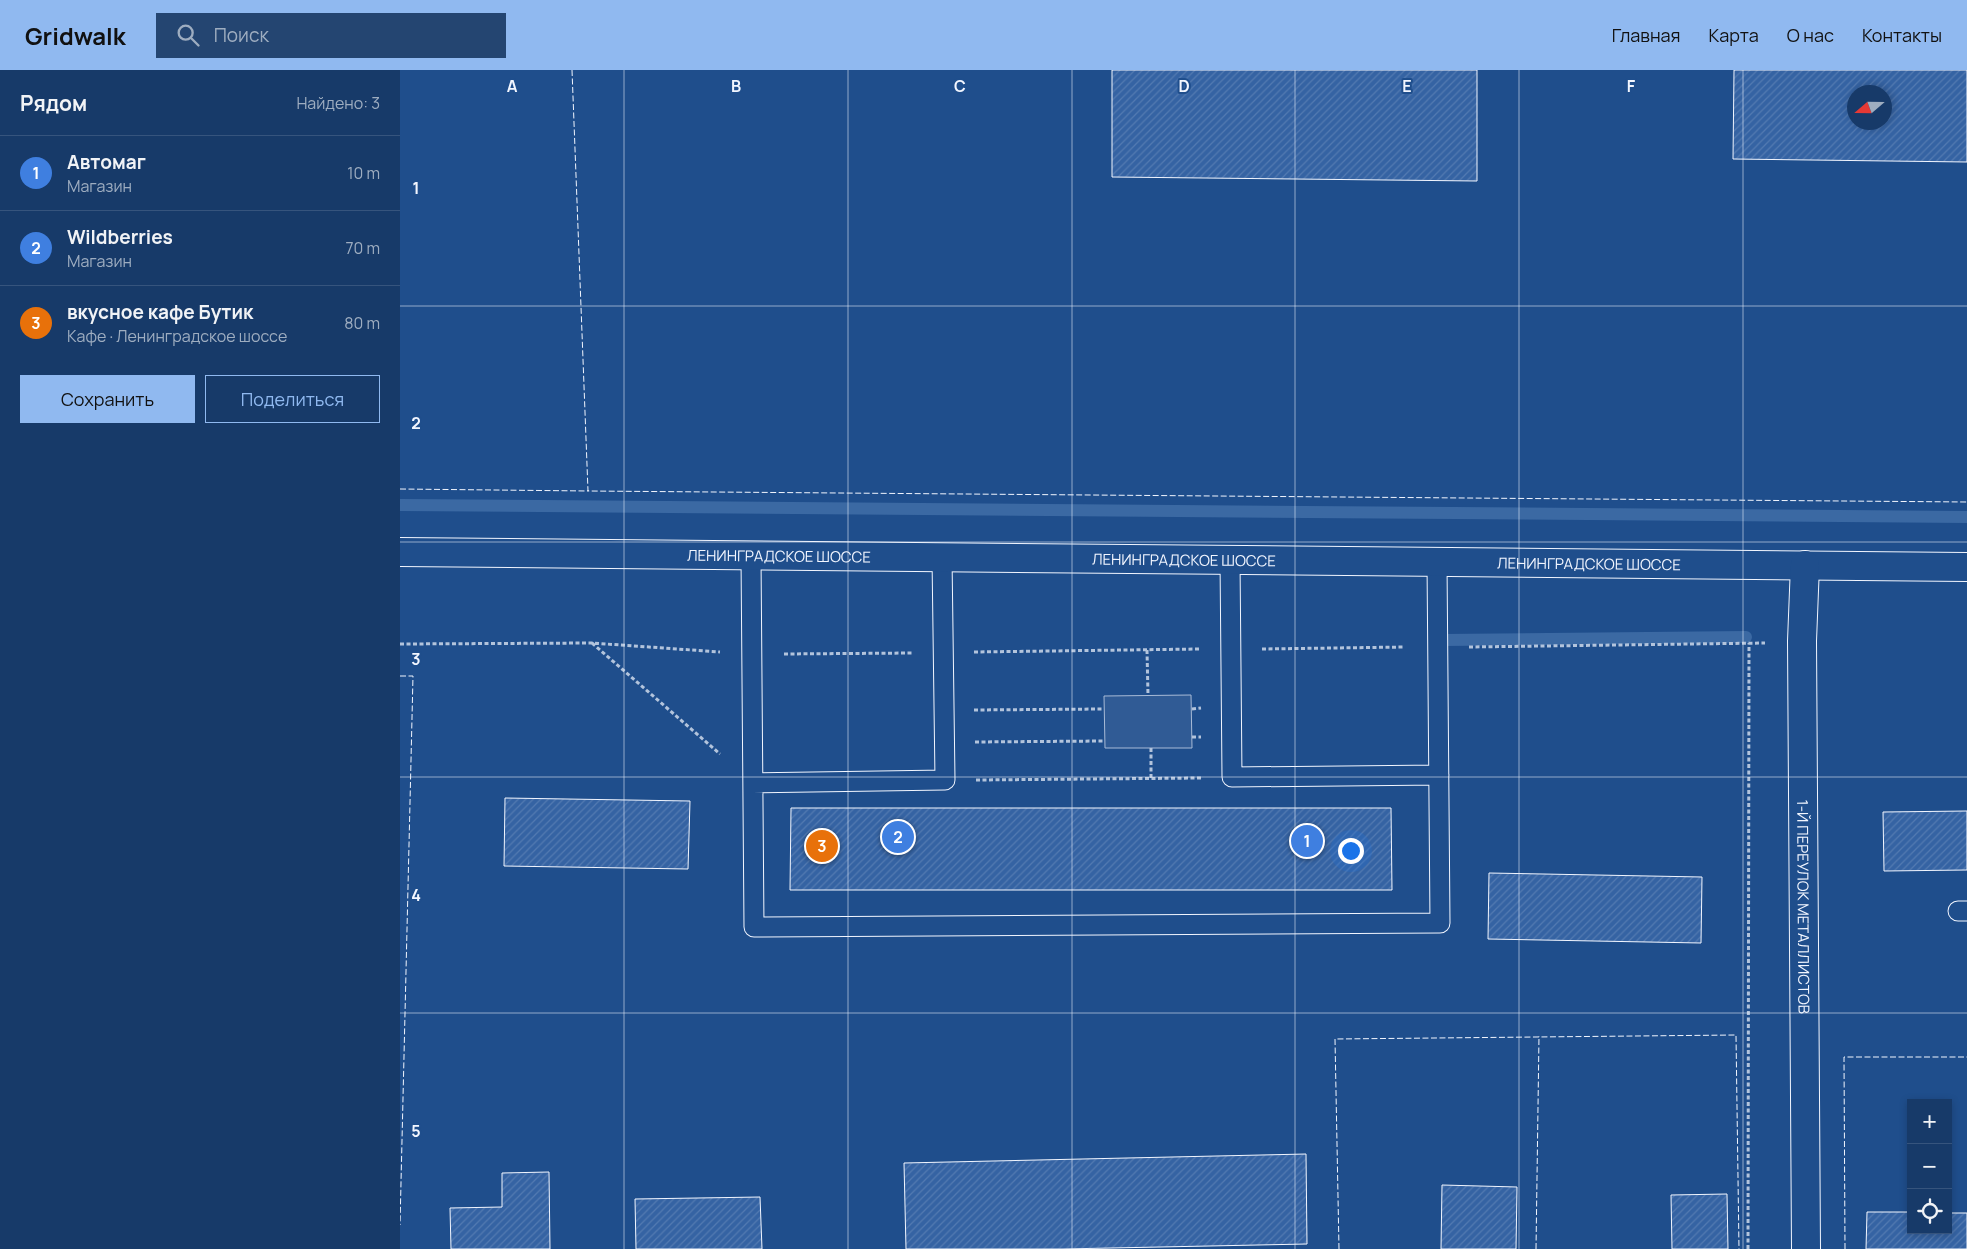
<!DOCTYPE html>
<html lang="ru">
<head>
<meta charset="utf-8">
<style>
	:root { --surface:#173a69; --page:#244571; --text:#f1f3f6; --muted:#9eadc0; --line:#36547d; --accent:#90b9f0 }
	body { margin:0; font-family:Manrope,sans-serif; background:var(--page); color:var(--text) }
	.controls { position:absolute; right:15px; bottom:15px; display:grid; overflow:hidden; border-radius:0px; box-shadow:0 2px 8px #0003 }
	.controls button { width:45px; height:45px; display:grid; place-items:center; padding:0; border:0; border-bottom:1px solid var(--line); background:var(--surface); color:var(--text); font:25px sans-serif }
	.compass { position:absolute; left:1447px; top:15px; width:45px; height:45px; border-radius:50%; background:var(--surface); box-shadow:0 2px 8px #0003; rotate:250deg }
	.you { position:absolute; left:950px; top:780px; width:18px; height:18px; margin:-12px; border:4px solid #fff; border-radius:50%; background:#1a73e8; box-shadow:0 0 0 8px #1a73e833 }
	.badge { display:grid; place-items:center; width:32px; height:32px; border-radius:50%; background:var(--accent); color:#fff; font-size:16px; font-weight:700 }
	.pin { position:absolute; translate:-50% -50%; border:2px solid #fff; box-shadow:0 1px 5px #0006 }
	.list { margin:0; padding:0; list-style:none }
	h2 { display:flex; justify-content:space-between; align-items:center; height:65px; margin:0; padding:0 20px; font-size:21px }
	h2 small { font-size:16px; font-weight:400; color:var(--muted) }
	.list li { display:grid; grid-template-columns:32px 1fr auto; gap:15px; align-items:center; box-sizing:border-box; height:75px; padding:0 20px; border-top:1px solid var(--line) }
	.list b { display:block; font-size:19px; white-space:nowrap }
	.list p { margin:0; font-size:16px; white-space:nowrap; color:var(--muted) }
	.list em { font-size:16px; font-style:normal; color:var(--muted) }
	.actions { display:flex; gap:10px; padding:15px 20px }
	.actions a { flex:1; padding:11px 0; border:1px solid var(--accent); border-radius:0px; text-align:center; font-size:18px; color:var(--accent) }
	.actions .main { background:var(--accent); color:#111 }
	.icon { flex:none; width:28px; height:28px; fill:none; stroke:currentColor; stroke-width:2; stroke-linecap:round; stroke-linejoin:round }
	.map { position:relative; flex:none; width:1567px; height:1179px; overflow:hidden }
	header { display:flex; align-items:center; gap:30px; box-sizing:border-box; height:70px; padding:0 25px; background:var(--accent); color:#111 }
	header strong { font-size:24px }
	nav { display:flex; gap:28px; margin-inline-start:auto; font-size:18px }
	.search { width:350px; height:45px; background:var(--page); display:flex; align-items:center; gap:12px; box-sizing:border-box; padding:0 18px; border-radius:0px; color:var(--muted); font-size:19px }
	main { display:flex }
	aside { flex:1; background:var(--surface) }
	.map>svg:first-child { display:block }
	.parking { fill:#305b95; stroke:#a8bbd7 }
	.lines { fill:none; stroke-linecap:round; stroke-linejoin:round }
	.stream { stroke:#3b69a3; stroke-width:12 }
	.building { fill:url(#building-hatch); stroke:#f2f6ff; fill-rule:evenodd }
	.lane-casing { stroke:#f2f6ff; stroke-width:21 }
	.secondary-casing { stroke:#f2f6ff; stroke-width:30 }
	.path { stroke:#b3c4dc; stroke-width:3; stroke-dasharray:4 2.5; stroke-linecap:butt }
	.lane { stroke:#1f4e8c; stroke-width:19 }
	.secondary { stroke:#1f4e8c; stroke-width:28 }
	.fence { stroke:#f2f6ff; stroke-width:1; stroke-dasharray:6 2.5; stroke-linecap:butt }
	.grid { fill:none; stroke:#f2f6ff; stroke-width:1; stroke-opacity:0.55 }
	.labels { text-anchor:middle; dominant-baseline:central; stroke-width:4; stroke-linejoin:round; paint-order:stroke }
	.street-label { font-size:15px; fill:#f2f6ff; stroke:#1f4e8c }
	.grid-label { font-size:16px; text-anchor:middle; font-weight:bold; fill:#f2f6ff; stroke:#1f4e8c; stroke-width:4; stroke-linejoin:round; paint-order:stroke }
</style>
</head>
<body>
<header>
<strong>Gridwalk</strong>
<div class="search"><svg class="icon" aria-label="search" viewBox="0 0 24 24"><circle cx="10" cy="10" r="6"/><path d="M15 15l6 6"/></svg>Поиск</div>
<nav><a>Главная</a><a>Карта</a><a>О нас</a><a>Контакты</a></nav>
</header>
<main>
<aside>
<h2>Рядом<small>Найдено: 3</small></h2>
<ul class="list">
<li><span class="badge" style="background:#3f7fe0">1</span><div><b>Автомаг</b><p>Магазин</p></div><em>10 m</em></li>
<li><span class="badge" style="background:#3f7fe0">2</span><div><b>Wildberries</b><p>Магазин</p></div><em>70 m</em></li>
<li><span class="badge" style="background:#e8710a">3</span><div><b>вкусное кафе Бутик</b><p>Кафе · Ленинградское шоссе</p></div><em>80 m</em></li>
</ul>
<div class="actions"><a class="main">Сохранить</a><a>Поделиться</a></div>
</aside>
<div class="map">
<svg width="1567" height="1179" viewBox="0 0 1567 1179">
	<defs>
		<pattern id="building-hatch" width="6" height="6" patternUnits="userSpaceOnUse" patternTransform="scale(1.25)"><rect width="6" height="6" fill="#3563a3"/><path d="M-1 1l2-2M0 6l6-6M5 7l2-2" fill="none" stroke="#537ab1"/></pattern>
	</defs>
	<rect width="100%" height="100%" fill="#1f4e8c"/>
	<path class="parking" d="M791,625L792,678H705L704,626Z"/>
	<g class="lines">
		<path class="stream" d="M0,435L1567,447
			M1043,570L1346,567"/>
	</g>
	<path class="building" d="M712,0H1077V111L712,107Z
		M1334,0H1567V92L1333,89ZM1454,22H1484V52H1454Z
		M105,728L290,731L288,799L104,796Z
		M391,738H991L992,820H390Z
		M1567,741V800L1484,801L1483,742Z
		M1089,803L1302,807L1301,873L1088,869Z
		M906,1084L907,1174L662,1179H506L504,1093Z
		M149,1102L150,1179H51L50,1138L102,1137V1103Z
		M1042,1115L1117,1117L1116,1179H1041Z
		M1327,1124L1328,1179H1272L1271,1125Z
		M360,1127L362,1179H236L235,1129Z
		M1467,1142H1511V1160H1548V1143H1567V1179H1466Z"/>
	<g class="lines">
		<defs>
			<path id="lane" d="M351,486L354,857L1040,853L1037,492
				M830,490L832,707L1039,705
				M353,713L545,710L542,487
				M1558,841H1567"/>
			<g id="secondary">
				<path id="s1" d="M0,482L1567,497"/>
				<path id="s2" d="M1405,495L1402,571L1406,1179"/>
			</g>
		</defs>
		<use href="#lane" class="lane-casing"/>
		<use href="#secondary" class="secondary-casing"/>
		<path class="path" d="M192,573L320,684
			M0,574L192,573L320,582
			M1069,577L1365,573
			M862,579L1005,577
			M747,580L748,625
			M574,582L800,579
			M384,584L513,583
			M792,639L801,638
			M574,640L704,639
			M792,667H801
			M575,672L704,671
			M751,708V678
			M576,710L802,708
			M1348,1179L1349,573"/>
		<use href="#lane" class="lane"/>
		<use href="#secondary" class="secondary"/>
		<path class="fence" d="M172,0L188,421L1567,432
			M0,419L188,421V420
			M0,606H13L0,1155
			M939,1179L935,969L1336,965L1339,1179
			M1136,1179L1139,966
			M1445,1179L1444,987H1567"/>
	</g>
	<path class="grid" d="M224,0V1179M448,0V1179M672,0V1179M895,0V1179M1119,0V1179M1343,0V1179M0,236H1567M0,472H1567M0,707H1567M0,943H1567"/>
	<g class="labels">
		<g class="street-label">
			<text stroke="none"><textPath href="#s1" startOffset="379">ЛЕНИНГРАДСКОЕ ШОССЕ</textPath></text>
			<text stroke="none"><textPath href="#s1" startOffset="784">ЛЕНИНГРАДСКОЕ ШОССЕ</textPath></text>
			<text stroke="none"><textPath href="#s1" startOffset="1189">ЛЕНИНГРАДСКОЕ ШОССЕ</textPath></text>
			<text stroke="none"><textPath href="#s2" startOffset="342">1-Й ПЕРЕУЛОК МЕТАЛЛИСТОВ</textPath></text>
		</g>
	</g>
	<g class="grid-label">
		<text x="112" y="22">A</text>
		<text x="336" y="22">B</text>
		<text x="560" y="22">C</text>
		<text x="784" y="22">D</text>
		<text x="1007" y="22">E</text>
		<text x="1231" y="22">F</text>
		<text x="16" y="124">1</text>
		<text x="16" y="359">2</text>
		<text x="16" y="595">3</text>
		<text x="16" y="831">4</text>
		<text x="16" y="1067">5</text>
	</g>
</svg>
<div class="controls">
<button>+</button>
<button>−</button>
<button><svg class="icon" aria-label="locate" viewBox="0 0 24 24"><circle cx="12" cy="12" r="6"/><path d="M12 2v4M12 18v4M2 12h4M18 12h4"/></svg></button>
</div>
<svg class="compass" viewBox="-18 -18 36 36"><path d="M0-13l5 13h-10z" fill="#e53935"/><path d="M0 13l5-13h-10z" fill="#9eadc0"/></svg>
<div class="you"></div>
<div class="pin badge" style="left:907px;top:771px;background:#3f7fe0">1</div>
<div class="pin badge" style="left:498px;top:767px;background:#3f7fe0">2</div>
<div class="pin badge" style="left:422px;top:776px;background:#e8710a">3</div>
</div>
</main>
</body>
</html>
